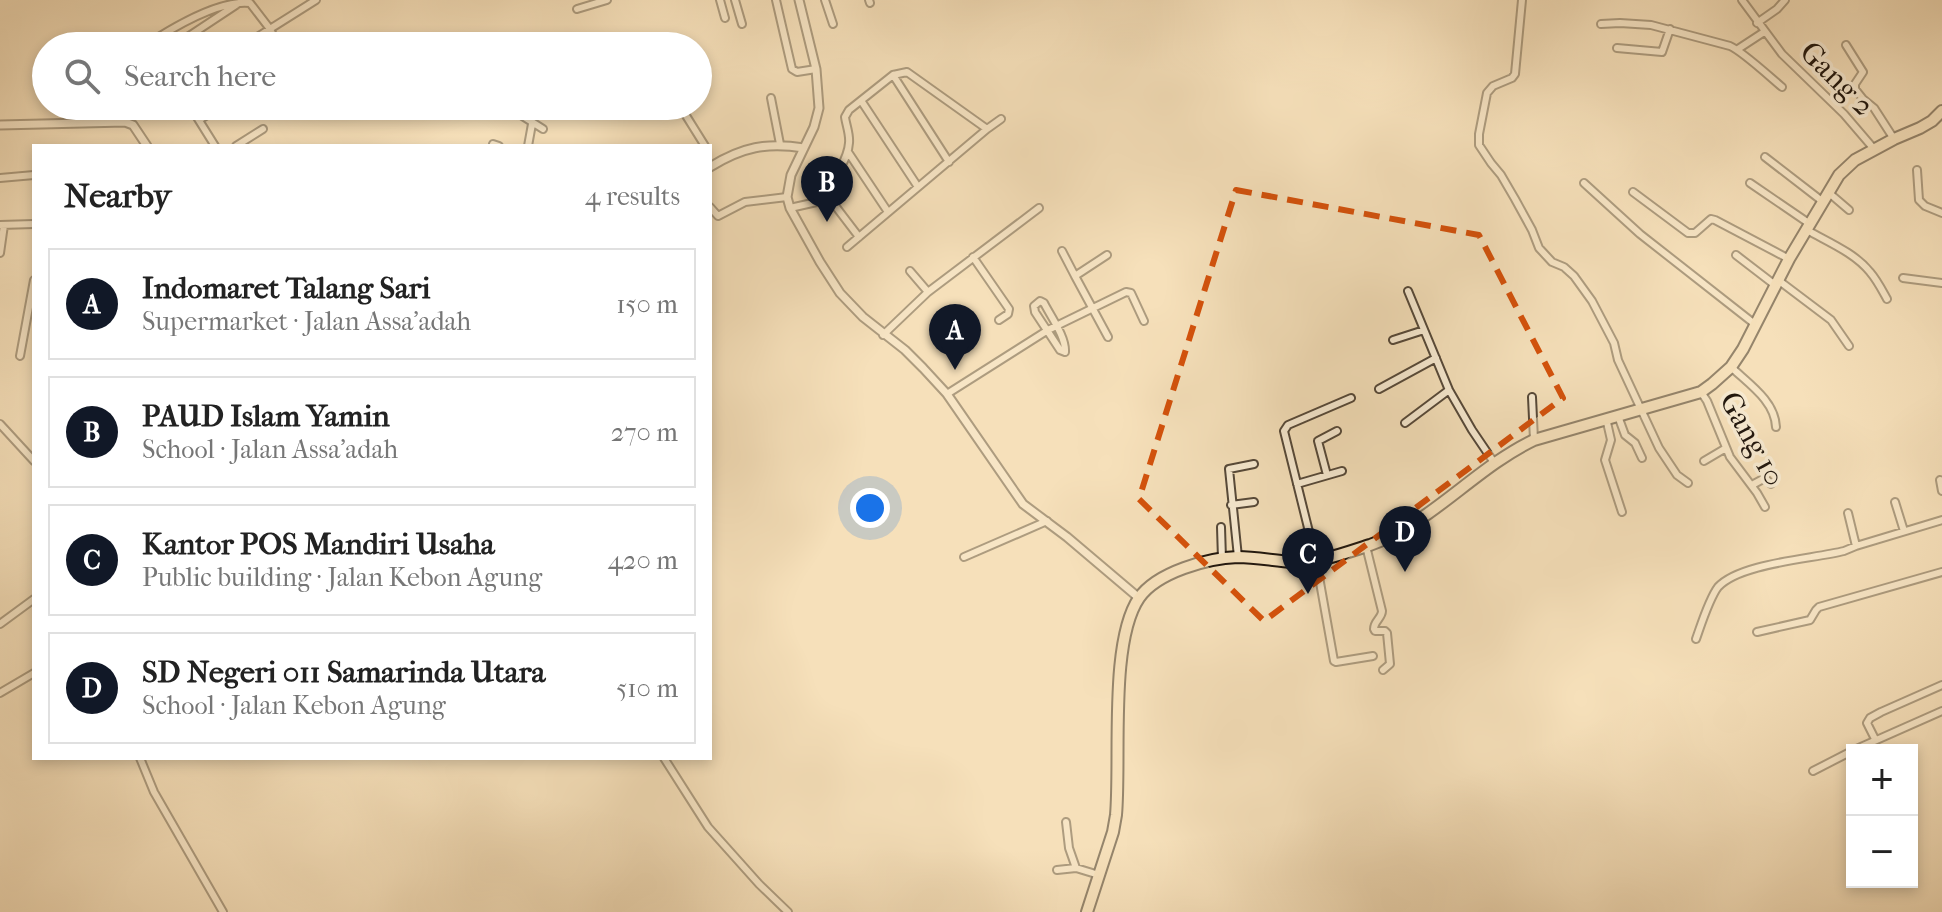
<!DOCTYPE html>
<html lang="en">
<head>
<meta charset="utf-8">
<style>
	:root { --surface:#fff; --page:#f2f2f2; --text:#222; --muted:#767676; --line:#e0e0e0; --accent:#111827 }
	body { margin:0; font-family:"IM FELL French Canon",serif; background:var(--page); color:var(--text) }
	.controls { position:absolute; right:24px; bottom:24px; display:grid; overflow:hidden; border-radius:0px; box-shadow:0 4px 12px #0003 }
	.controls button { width:72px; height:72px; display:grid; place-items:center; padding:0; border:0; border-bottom:2px solid var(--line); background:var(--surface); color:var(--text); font:40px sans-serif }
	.you { position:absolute; left:870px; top:508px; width:28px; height:28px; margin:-20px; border:6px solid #fff; border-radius:50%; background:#1a73e8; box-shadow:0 0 0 12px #1a73e833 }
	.badge { display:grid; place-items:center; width:52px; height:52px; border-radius:50%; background:var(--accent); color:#fff; font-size:26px; font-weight:700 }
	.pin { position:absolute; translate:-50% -66px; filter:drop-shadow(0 2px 4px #0008) }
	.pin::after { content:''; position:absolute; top:42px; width:28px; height:24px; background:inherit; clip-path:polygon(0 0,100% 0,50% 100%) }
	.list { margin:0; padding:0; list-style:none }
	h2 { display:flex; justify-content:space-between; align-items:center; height:104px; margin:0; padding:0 32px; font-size:34px }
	h2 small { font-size:26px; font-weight:400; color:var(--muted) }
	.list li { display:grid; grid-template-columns:52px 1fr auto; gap:24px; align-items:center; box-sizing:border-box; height:112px; margin:0 16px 16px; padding:0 16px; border:2px solid var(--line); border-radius:0px }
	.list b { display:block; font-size:30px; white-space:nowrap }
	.list p { margin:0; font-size:26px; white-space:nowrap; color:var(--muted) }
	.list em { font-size:26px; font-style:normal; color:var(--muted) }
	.icon { flex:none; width:44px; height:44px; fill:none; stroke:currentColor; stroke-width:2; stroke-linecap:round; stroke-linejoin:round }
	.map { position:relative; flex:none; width:1942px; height:912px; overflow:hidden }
	.search { position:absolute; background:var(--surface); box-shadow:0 4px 12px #0003; left:32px; top:32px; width:680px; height:88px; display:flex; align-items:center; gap:20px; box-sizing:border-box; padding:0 28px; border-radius:44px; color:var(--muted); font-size:30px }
	.panel { position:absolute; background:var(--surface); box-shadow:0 4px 12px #0003; left:32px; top:144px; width:680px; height:616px; border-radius:0px }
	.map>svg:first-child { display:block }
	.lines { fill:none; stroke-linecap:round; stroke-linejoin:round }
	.minor-casing { stroke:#564939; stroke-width:10 }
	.tertiary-casing { stroke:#564939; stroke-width:11 }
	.trunk-casing { stroke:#21170e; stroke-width:14 }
	.minor { stroke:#f8ebd2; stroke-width:6 }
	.tertiary { stroke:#f8ebd2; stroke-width:7 }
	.trunk { stroke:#f5e0ba; stroke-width:10 }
	.marked { fill:none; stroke:#d4520c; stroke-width:6; stroke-dasharray:16 10; stroke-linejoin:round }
	.labels { text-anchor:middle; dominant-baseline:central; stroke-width:7; stroke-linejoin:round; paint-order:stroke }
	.street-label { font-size:30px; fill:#21170e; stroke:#f8ebd2 }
</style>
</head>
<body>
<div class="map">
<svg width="1942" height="912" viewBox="0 0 1942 912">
	<rect width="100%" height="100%" fill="#f5e0ba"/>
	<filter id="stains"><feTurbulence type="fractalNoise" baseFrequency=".0025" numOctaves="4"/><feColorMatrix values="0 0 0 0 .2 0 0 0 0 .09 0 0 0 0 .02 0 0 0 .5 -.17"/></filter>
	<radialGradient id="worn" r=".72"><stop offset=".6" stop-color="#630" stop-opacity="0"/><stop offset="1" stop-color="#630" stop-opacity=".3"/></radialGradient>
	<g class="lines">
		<defs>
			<path id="minor" d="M720,0L725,18
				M735,0L742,24
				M776,0L792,69L797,72L816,69
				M825,0L833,24
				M869,0L870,3
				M1522,0L1515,74L1512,78L1493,86L1487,93L1479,134V145L1491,163L1501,175L1515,199L1532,230L1539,248L1552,262L1564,267L1574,276L1592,301L1614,343L1618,360L1659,448L1677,475L1688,483
				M1742,0L1782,54L1844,114L1874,149
				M577,9L607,0
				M1757,23L1777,9L1785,0
				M1601,24L1620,23L1651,25L1730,46C1742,51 1770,77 1782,87
				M609,41L621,46
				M1846,45L1863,72L1855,84V89L1863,99L1874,108L1894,139
				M153,46L154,41L157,38C181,23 222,0 250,3L270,29L278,46
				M174,46L242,1
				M243,46L316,0
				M1617,48L1662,52L1670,29
				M1738,49L1764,32
				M893,75L949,162
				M771,98L780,144
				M862,102L918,187
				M112,106L113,121
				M190,106L215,146
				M680,106L705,146
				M510,108L543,129
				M199,120L222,106
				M987,129L1001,119
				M493,144L499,146
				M236,146L263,129
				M528,146L532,124
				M848,152L888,212
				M1765,157L1822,201
				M1917,170L1919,200L1925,206L1942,213
				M0,178L34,175
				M1584,183L1640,234L1756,325
				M1750,183L1810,224
				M1633,192L1688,233H1695L1711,219L1715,220L1789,259
				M1828,192L1849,210
				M710,207L718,216L745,202L787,197
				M790,208L830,199
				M0,225L34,224
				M1807,230C1828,242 1855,253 1870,272C1877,280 1882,290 1887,299
				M847,247L987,129L907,72L893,75L849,110L845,117C846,125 850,134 849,143C848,163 830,178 830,199L859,237
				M1062,251L1075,276
				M0,253L4,225
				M1107,255L1075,276L1108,337
				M1736,255L1775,285
				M973,257L1009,309L1008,314L999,320
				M910,271L928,292
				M1903,278L1942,283
				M1778,280L1831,320L1849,346
				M1408,291L1449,390L1472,430L1495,464
				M1040,301L1044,303C1051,317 1066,337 1065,352L1060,350L1035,312L1034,306Z
				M883,335L928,292L1039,208
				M1393,340L1424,330
				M20,356L34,280
				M1731,367C1749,384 1775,401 1776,427
				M1379,389L1436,358
				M1701,392L1707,401L1730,457L1757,493L1765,507
				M947,394L1048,330L1126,292L1131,293L1144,321
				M1532,397L1534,440
				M1351,398L1288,425L1284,431L1316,560L1334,661L1336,662L1373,656
				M1618,416L1625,435L1635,443L1642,458
				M1606,418L1611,440L1605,460L1622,512
				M1405,423L1449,390
				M0,424L34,461
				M1704,461L1726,448
				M1327,475L1318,441L1337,431
				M1940,480L1942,491
				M1297,484L1342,471
				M1752,485L1765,478L1771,484
				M1895,502L1904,531
				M1231,505L1254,502
				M1848,513L1856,546
				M1221,527L1222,559
				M1366,546L1382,611C1382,618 1374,621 1374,629L1375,631H1385L1387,633L1390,664L1383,670
				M964,557L1047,521
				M1238,557L1229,469L1254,464
				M0,624L34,599
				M1757,632L1810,620L1816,610L1819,607L1942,572
				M1696,639C1701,625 1709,599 1718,587C1740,563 1812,559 1844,551L1856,546L1942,520
				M0,693L34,673
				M1875,739L1867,723L1870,718L1881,712L1942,685
				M1854,750L1942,711
				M140,758L154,792L223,912
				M664,758L708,827L759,884L788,912
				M1813,771L1852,751
				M1066,822L1069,848L1076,868
				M1057,870L1076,868L1099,875"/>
			<path id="tertiary" d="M799,0L816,69L819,108L814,127L791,175L787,197L790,208L820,262L840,293L863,317L905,350L923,368L947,394L1023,504L1067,537L1139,598
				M0,125L125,122L133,125L147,146
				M710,167C742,147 767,142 804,148"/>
			<path id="trunk" d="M1087,912L1113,832L1116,815C1121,759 1109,642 1139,598C1157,572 1208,558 1238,557C1256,557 1275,561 1293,562C1319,563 1345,553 1370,545C1432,523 1475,468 1534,440L1701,392L1712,384L1731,367L1743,349L1789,259L1839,175L1855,160L1894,139L1920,128L1932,121L1942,111"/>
		</defs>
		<use href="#minor" class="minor-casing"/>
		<use href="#tertiary" class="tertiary-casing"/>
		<use href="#trunk" class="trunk-casing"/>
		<use href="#minor" class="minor"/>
		<use href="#tertiary" class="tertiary"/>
		<use href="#trunk" class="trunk"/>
	</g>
	<path d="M0 0H1942V912H0ZM1236,190L1479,235L1563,398L1264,621L1139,499Z" fill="#f5e0ba" fill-opacity=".55" fill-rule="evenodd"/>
	<path class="marked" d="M1236,190L1479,235L1563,398L1264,621L1139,499Z"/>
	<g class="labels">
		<g class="street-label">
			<text transform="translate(1837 79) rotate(45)">Gang 2</text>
			<text transform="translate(1752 439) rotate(61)">Gang 10</text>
		</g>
	</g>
	<rect width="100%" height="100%" filter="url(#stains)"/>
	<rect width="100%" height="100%" fill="url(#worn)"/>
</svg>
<div class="controls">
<button>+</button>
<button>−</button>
</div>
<div class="you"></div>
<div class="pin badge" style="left:955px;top:370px">A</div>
<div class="pin badge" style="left:827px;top:222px">B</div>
<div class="pin badge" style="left:1308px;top:594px">C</div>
<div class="pin badge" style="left:1405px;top:572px">D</div>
<div class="search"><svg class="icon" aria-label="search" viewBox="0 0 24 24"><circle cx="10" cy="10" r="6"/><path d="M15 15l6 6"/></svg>Search here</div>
<section class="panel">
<h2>Nearby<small>4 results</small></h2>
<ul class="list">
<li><span class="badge">A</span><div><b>Indomaret Talang Sari</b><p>Supermarket · Jalan Assa'adah</p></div><em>150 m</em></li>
<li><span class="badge">B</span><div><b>PAUD Islam Yamin</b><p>School · Jalan Assa'adah</p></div><em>270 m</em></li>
<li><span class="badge">C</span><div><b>Kantor POS Mandiri Usaha</b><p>Public building · Jalan Kebon Agung</p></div><em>420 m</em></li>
<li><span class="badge">D</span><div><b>SD Negeri 011 Samarinda Utara</b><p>School · Jalan Kebon Agung</p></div><em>510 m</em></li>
</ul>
</section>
</div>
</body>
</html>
